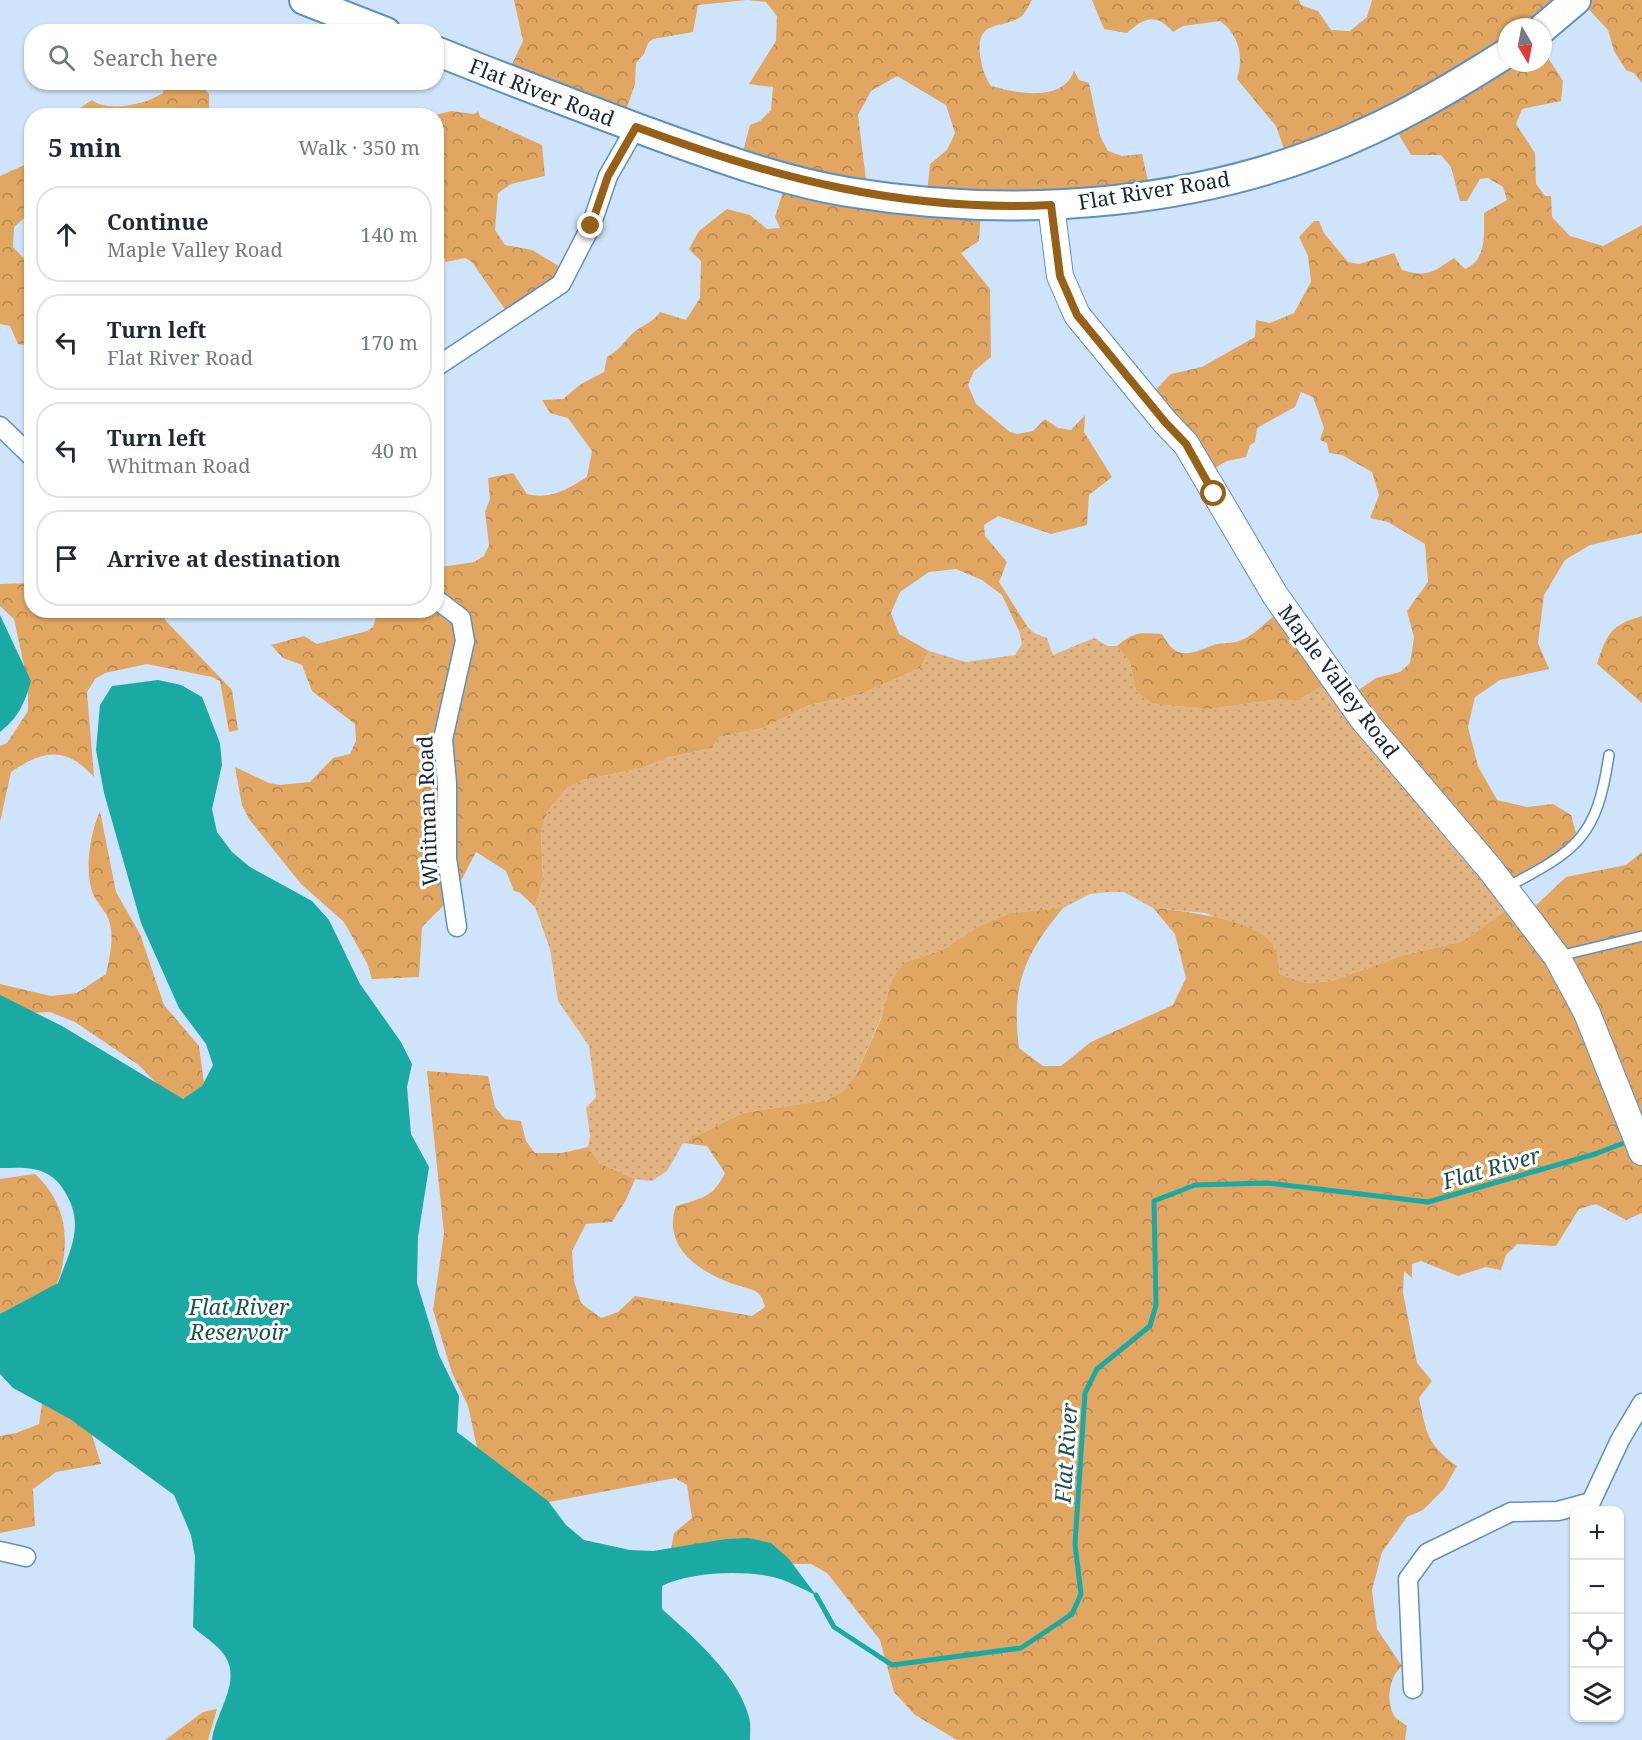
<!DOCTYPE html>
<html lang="en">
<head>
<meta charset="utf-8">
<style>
	:root { --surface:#fff; --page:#f2f2f3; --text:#1f2937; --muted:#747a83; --line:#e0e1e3 }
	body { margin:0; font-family:"Noto Serif",serif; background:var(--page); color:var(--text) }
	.controls { position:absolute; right:18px; bottom:18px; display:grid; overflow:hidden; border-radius:12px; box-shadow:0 2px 4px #0004 }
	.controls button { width:54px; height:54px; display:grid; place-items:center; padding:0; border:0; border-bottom:2px solid var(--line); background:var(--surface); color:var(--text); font:30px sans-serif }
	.compass { position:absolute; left:1498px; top:18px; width:54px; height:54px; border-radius:50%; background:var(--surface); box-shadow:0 2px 4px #0004; rotate:170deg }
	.stop { position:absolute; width:18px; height:18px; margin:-14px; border:4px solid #966117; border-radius:50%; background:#fff }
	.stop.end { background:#966117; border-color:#fff; box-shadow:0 2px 6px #0008 }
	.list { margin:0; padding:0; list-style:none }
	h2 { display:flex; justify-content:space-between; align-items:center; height:78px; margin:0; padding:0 24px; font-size:26px }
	h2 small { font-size:20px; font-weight:400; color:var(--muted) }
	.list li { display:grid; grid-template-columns:39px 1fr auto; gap:18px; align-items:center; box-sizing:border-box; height:96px; margin:0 12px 12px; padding:0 12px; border:2px solid var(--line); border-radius:24px }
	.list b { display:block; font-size:22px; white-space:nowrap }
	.list p { margin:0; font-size:20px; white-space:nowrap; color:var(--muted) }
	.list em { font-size:20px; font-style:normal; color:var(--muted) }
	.icon { flex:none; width:33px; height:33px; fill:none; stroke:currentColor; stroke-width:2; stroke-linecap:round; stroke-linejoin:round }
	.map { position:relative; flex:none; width:1642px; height:1740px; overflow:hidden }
	.search { position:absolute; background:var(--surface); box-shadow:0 2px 4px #0004; left:24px; top:24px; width:420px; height:66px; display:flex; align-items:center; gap:15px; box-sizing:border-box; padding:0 21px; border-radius:24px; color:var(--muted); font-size:22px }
	.panel { position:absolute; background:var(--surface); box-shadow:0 2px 4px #0004; left:24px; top:108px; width:420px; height:510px; border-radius:24px }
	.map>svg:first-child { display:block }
	.grass { fill:url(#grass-dots) }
	.forest { fill:url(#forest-crowns); fill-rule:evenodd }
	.water { fill:#1baaa3 }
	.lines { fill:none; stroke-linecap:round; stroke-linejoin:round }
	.stream { stroke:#1baaa3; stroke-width:5 }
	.lane-casing { stroke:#5c90c3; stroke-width:12 }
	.street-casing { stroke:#5c90c3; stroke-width:21 }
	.secondary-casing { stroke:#5c90c3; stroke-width:28 }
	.primary-casing { stroke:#5c90c3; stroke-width:32 }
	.lane { stroke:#fff; stroke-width:9 }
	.street { stroke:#fff; stroke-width:18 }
	.secondary { stroke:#fff; stroke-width:26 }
	.primary { stroke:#fff; stroke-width:28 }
	.route { stroke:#966117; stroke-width:8 }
	.labels { text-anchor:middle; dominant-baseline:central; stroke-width:6; stroke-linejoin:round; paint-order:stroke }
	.street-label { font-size:21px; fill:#12273c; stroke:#fff }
	.water-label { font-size:22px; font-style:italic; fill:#1a504d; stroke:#fff }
</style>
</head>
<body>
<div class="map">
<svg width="1642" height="1740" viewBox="0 0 1642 1740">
	<defs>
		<pattern id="grass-dots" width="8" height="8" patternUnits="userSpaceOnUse" patternTransform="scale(1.5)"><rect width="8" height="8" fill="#e1b481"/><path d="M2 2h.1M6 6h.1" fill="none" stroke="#c09b70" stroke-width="1.8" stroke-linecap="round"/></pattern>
		<pattern id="forest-crowns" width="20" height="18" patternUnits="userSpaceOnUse" patternTransform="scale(1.5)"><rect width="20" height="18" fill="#e1a661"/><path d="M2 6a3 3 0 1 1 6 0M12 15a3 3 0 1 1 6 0" fill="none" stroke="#b58751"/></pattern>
	</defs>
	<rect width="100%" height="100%" fill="#cfe4fa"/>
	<path class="grass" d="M1027,626L1034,633L1047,638L1053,655L1094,638L1108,646H1117L1130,662L1136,691L1210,709L1279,699L1296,701L1333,680L1515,904L1463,941L1401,956L1332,981L1305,983L1280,974L1274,946L1206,913L1153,908L1124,892H1109L1090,894L1063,908L1010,913L978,927L942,950L905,962L856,1075L843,1091L828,1100L742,1113L683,1143L667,1171L652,1181L635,1179L599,1163L588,1147L590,1136L586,1108L596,1097L589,1046L558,1001L550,949L535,907L543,881L541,830L548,811L567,788L583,780L642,768L666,758L712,748L719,737L763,728L809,705L861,694L920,668L929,651L966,662L1015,655L1022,644L1019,631Z"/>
	<path class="forest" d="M514,0H747L698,5L693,32L653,39L648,43L644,54L636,63L635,84L622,122L506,77L523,41Z
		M747,0H1032C1029,5 1026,12 1022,16C1002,30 976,18 980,55C982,68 984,75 991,86C1017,93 1062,103 1074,71L1079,80L1089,83L1100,136L1108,151L1122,156L1142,154L1151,194L981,209L979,241L961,253L990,289L991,357L974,371L968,385L976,404L1010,432L1017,434L1033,431L1045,419L1058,428L1071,430L1085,415L1084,432L1112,477L1089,495L1087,525L1051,534L998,516L984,525L985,536L1007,562L999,582L1027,626L1019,631L1002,595L982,580L956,569L929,572L900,592L891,613L899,634L929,651L920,668L861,694L809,705L763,728L719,737L712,748L666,758L642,768L583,780L567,788L548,811L541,830L543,881L535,907L519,892L514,891L506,871L476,852L453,896L422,927L419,977L372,979L367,963L344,922L301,884L249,819L242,805L235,767L269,783L280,785L310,782L333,758L350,754L356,741L355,724L312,691L302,665L283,658L271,645L304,636L317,644L367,631L373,627L378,611L436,610L437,565L441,567L474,562L484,556L489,545L485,512L490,499L488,478L513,473L527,494C550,500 568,489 587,477L592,451L568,418L550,413L542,400L563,399L581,384L604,372L607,357C621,349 622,344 632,334C641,325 653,323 660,312L686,320L700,298L701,261L689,249L699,231L727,209L750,215L767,229L780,228L775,217L786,182L740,163L750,125L760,121L771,110L773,87L749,84L776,41L777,16L766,2ZM897,76L946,105L955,133L947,150L930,164L926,202L868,196L858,115L871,91Z
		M1092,0H1299L1301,5L1318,11L1331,30L1350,31L1367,17L1372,0H1642V83L1634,73L1626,70L1614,51L1608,30L1580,0L1543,27H1507V63H1543V50L1563,81L1561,101L1522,109L1516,124L1535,153L1536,184L1545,196H1551L1552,217L1570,236L1603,246L1642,225V533L1590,545L1565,560L1544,595L1538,643L1549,669L1500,680L1475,697L1468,727L1478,766L1497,800L1527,807L1553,804L1571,815L1576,833L1567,848L1507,890L1348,697L1376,678L1400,672L1410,663L1414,638L1407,611L1428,582L1425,544L1388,522L1370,518L1379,495L1372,472L1342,455L1329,453L1327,443L1320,440L1324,428L1313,397L1301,392L1295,407L1257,428L1255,442L1250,445L1246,457L1227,461L1203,475L1149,396L1171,374L1202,367L1255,337L1256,320L1270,323L1294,313L1311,282L1308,256L1299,237L1314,221H1319L1324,233L1348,262L1359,264L1394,253L1402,270C1427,278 1433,272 1454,258L1465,269C1487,260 1484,234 1484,213L1507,200L1503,187L1488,178L1480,179L1467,201H1460L1451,167L1441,155H1411L1391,122L1288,160L1276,126L1237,79C1244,57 1239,34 1220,21L1183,26L1173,32C1156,12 1144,18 1127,33L1104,29Z
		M165,83H200L209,94V108L217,115H70L92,100C108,113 147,104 163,93Z
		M451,111L474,114L478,111L480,117L542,145L545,176L511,184L498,193L495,230L505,245L532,250L567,271L511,318L472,262L465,258L446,262L437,243L435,115Z
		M31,162V212L14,227L13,247L31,266V346L18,344L10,326L0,324V176Z
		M31,583L32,610L165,611V620L232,690L238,730L229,732L220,681L212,677L147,664L105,673L95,679L87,692L94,777C66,746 43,750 11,772L0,822V746L7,743L28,711V684L14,619L0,606V584Z
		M1280,611L1333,680L1296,701L1278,699L1210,709L1152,703L1136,691L1130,662L1117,646C1135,631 1139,633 1162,634C1176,660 1188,655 1211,646C1220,642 1230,644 1239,641C1253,637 1268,620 1280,611Z
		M1642,616V703L1597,664C1607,633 1611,625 1642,616Z
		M100,811L116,892L140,934L164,1005L199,1046L204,1083L197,1097L177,1099L167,1095L140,1066L75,1022L50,1012L10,1014L0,1004V984L51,996L77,993L106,974C110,956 116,931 106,914C102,907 96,901 93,894C84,871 90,833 100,811Z
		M1642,852V1213L1626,1220L1596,1204L1579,1209L1556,1246L1517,1244L1506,1255L1501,1270L1486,1267L1458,1276L1421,1261L1412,1264V1278L1404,1271L1403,1293L1417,1363L1432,1381L1419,1398C1426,1432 1427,1445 1457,1466L1444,1489L1423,1510L1407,1517L1382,1552L1372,1590L1377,1629L1402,1666C1389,1676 1385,1703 1395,1717C1398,1720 1403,1723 1407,1726L1405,1740H957L915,1715L894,1692L880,1640L827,1573L811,1564H764L670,1556L674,1533L692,1518L687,1485L675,1478L544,1503L480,1461L468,1406L452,1373L433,1310L444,1233L427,1071L488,1076L495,1107L505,1119L521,1121L526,1141L535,1153H562L588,1147L599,1163L635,1179L626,1200L612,1222L586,1224L572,1251L574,1281L581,1303L601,1318L618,1312L635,1296L752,1316L765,1307C763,1301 762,1295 755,1291C749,1288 740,1286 733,1284C698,1271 662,1247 676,1206C700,1199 714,1197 725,1173L707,1146L683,1143L742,1113L828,1100L843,1091L856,1075L881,1019L893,978L905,962L942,950L978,927L1010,913L1063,908C1024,955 1011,986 1019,1048L1043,1066H1061L1091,1042L1173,1005L1186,978L1175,934L1153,908C1180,910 1261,920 1274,947C1278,955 1278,966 1280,974L1305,983L1332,981L1401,956L1463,941L1515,904L1531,910L1566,877L1626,865Z
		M35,1174C61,1198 69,1227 63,1262C61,1273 59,1284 50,1291C36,1302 16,1309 0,1317V1179Z
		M43,1398L90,1429L101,1464L56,1472L33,1489L35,1526L0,1533V1436L16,1433L39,1424Z
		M217,1709L208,1740H165L203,1712Z"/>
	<path class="water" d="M0,615L31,681C25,703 18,718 0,732Z
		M158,680L181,685L202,697L220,743L222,765L212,809L217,832L232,852L250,867L312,901L329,920L360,984L401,1042L412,1064L407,1087L411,1134L429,1167L418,1237L417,1283L439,1355L459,1396L457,1432L548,1501L566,1525L584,1540L630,1550L653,1551L726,1539L749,1538L771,1543L789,1559L816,1595C802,1589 787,1580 773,1577C741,1570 690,1572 662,1586V1609C692,1636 738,1675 749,1717C751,1724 750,1733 750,1740H212C215,1713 242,1682 225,1656C218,1645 203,1636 193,1627L195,1557L191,1535L174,1495L70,1419L13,1388L0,1374V1314L58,1283C71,1248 86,1223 63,1189C57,1179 46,1171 33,1169C23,1167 11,1168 0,1168V995L62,1026L183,1099L202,1086L213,1065L206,1044L179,1008L141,923L104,793L96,750L100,705L112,686Z"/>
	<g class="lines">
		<path class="stream" d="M816,1595L834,1627L892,1665L1021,1648L1072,1614L1081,1594L1075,1544L1085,1393L1097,1369L1150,1326L1156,1305L1154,1201L1195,1185L1267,1183L1428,1202L1595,1154L1629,1141"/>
		<defs>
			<path id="lane" d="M1507,887C1578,850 1597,837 1609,755
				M1559,956L1642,936"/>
			<path id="street" d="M436,367L561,284L591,226L608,176L636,127
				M0,426L32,457
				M436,599L461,618L465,641L443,739L447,783V858L457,927
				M0,1551L26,1557
				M1413,1689L1408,1579L1427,1553L1511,1512L1558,1511L1591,1502L1620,1440L1642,1403"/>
			<path id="secondary" d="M1051,205L1060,276L1077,315L1165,422L1186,444L1275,595L1362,718L1491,870L1557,957L1587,1013L1642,1152"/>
			<path id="primary" d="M304,0L386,32
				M1543,28L1576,0
				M436,51C503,78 570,103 637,128C706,153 776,180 848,192C1021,220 1209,206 1369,131C1417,109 1463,81 1507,53"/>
		</defs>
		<use href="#lane" class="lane-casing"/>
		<use href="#street" class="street-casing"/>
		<use href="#secondary" class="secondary-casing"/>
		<use href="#primary" class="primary-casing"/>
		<use href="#lane" class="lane"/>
		<use href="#street" class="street"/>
		<use href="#secondary" class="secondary"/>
		<use href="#primary" class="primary"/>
	</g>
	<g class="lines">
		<path class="route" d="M591,226L608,176L636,127C773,178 903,212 1051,205L1060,276L1077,315L1165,422L1186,444L1214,494"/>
	</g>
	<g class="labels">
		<g class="street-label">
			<text transform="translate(542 92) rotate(21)">Flat River Road</text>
			<text transform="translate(1154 190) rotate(-9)">Flat River Road</text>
			<text transform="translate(1339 681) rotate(53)">Maple Valley Road</text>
			<text transform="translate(427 811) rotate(-92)">Whitman Road</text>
		</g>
		<g class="water-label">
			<text transform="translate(1491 1167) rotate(-16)">Flat River</text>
			<text x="239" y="1306">Flat River<tspan x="239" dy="25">Reservoir</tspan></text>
			<text transform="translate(1065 1453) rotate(-86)">Flat River</text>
		</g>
	</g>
</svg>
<div class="controls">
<button>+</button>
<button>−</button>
<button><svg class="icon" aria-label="locate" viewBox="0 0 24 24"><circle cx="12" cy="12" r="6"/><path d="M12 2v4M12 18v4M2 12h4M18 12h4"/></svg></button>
<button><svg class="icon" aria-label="layers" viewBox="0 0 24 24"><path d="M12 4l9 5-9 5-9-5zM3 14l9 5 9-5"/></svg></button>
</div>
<svg class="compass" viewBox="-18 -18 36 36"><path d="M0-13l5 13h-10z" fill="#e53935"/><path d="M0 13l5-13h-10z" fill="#747a83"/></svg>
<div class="stop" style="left:1214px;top:494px"></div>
<div class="stop end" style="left:591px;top:226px"></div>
<div class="search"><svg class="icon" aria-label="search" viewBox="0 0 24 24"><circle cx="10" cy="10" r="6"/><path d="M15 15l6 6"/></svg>Search here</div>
<section class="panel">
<h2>5 min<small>Walk · 350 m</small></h2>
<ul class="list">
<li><svg class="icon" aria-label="ahead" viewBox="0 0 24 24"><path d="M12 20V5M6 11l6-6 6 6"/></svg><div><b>Continue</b><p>Maple Valley Road</p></div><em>140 m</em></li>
<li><svg class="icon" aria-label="left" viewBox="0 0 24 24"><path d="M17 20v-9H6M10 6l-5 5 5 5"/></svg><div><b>Turn left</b><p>Flat River Road</p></div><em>170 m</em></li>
<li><svg class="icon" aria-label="left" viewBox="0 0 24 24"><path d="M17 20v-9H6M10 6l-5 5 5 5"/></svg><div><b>Turn left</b><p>Whitman Road</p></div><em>40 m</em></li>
<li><svg class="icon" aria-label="arrive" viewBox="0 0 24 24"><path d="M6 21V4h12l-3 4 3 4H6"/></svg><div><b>Arrive at destination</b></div></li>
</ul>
</section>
</div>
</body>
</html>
